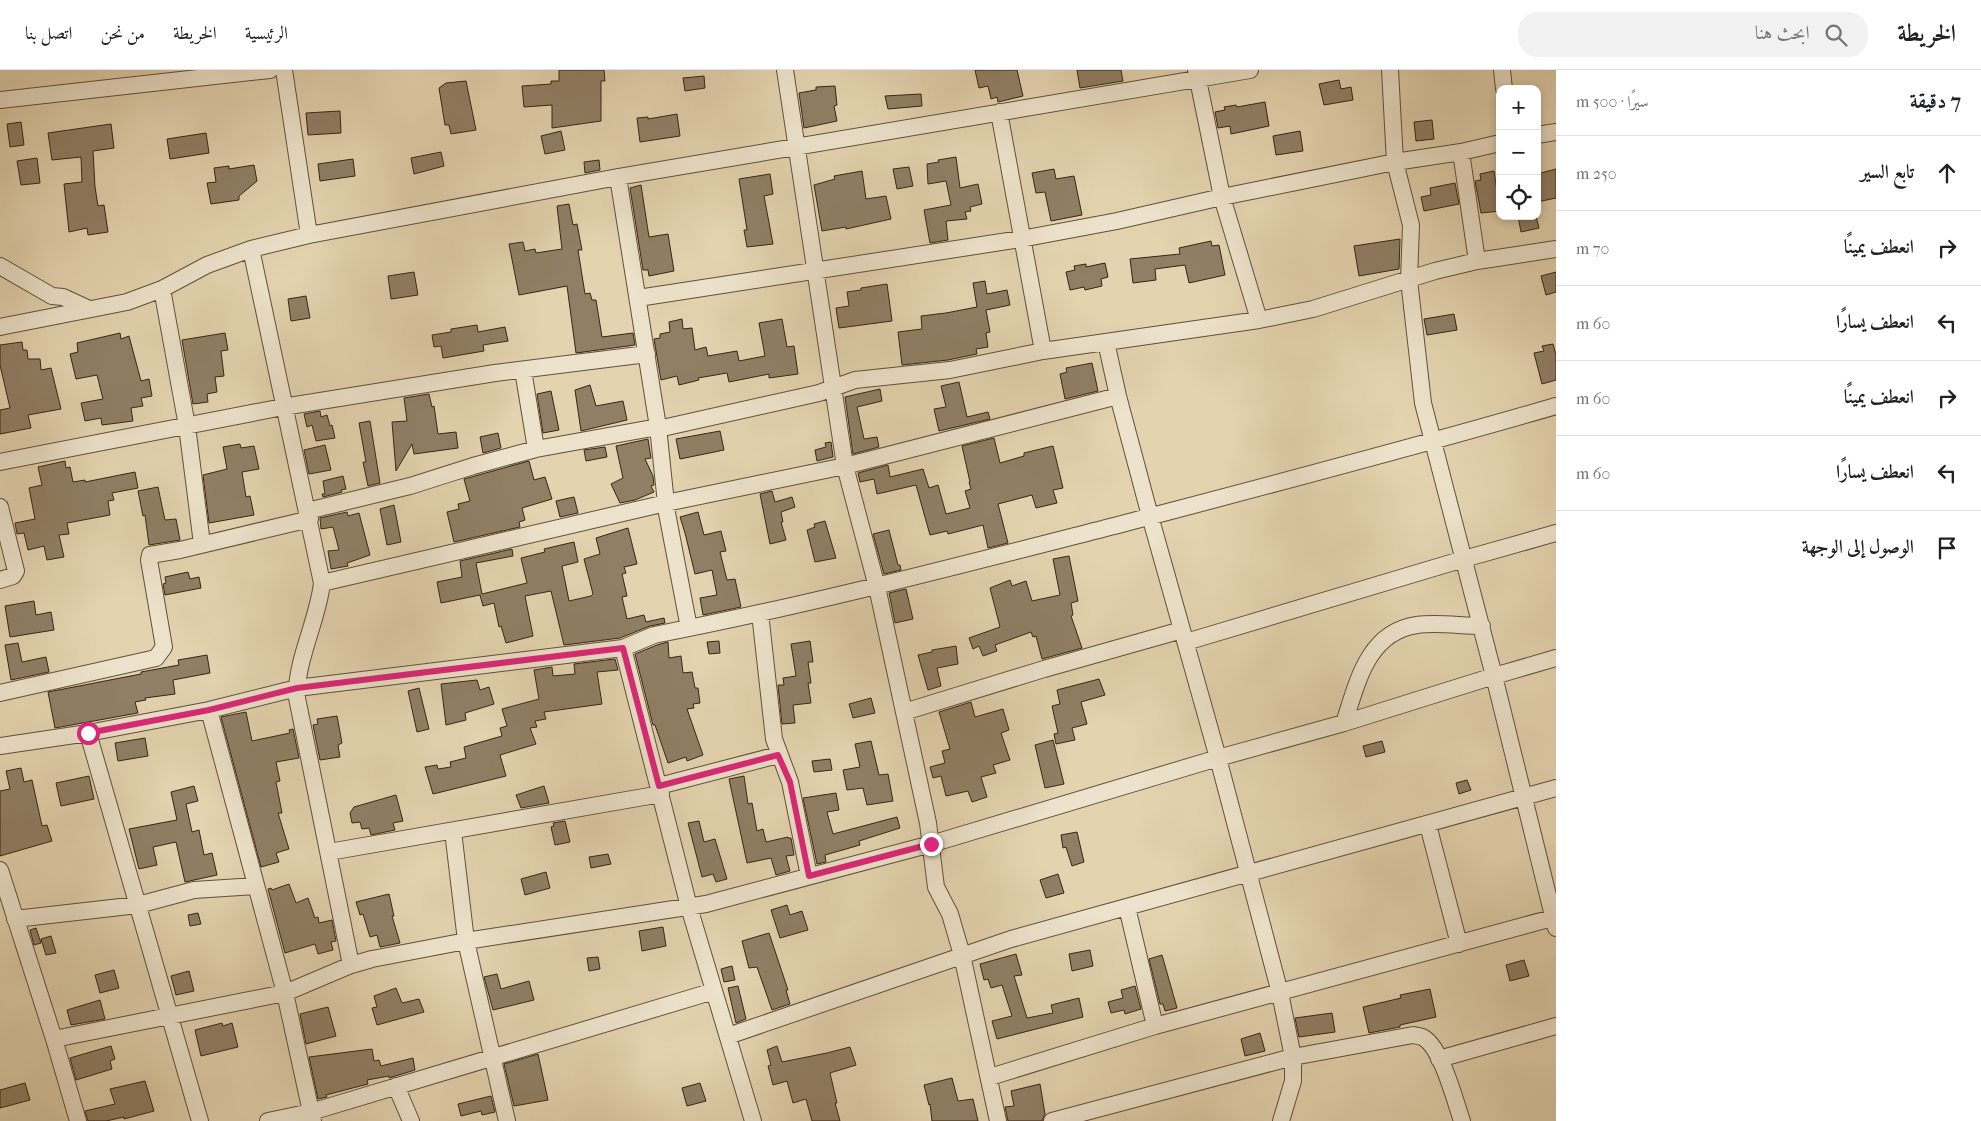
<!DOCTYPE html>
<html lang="ar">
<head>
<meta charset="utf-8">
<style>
	:root { --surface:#fff; --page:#f2f2f2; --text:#202124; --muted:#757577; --line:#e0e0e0 }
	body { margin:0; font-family:"IM FELL French Canon",Amiri,serif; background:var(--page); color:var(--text); direction:rtl }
	.controls { position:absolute; right:15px; top:15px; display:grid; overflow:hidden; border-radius:10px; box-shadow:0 2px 8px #0003 }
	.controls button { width:45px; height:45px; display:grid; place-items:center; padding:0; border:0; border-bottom:1px solid var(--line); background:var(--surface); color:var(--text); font:25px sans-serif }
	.stop { position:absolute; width:15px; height:15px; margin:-11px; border:4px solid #db2777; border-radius:50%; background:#fff }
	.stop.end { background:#db2777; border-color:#fff; box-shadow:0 1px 5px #0008 }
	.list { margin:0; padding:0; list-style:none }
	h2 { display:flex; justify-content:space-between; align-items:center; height:65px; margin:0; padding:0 20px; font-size:21px }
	h2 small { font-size:16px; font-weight:400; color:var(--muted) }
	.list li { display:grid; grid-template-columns:32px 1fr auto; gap:15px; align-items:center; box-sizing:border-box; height:75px; padding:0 20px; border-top:1px solid var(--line) }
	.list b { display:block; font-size:19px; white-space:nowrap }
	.list em { font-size:16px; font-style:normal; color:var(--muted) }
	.icon { flex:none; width:28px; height:28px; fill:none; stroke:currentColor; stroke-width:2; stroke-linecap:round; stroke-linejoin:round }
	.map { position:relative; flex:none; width:1556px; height:1051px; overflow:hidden; direction:ltr }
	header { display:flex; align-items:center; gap:30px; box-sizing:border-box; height:70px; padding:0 25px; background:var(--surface); border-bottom:1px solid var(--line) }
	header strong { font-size:24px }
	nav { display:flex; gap:28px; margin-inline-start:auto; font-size:18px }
	.search { width:350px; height:45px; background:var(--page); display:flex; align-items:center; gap:12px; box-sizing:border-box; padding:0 18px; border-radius:20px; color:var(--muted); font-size:19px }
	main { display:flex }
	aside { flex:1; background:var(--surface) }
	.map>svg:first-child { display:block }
	.building { fill:#907f65; stroke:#362514 }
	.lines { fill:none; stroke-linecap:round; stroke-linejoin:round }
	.street-casing { stroke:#61503b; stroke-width:18 }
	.street { stroke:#ede2cb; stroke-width:16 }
	.route { stroke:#db2777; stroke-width:6 }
</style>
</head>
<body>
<header>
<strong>الخريطة</strong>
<div class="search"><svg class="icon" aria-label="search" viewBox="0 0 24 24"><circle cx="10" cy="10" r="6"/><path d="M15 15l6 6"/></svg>ابحث هنا</div>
<nav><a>الرئيسية</a><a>الخريطة</a><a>من نحن</a><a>اتصل بنا</a></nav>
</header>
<main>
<aside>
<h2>7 دقيقة<small>سيرًا · 500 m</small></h2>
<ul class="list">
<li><svg class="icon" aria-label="ahead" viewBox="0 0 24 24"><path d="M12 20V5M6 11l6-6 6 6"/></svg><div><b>تابع السير</b></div><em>250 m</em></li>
<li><svg class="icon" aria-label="right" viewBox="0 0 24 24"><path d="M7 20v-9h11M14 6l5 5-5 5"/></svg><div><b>انعطف يمينًا</b></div><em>70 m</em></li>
<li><svg class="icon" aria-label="left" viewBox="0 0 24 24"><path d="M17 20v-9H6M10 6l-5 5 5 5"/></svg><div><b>انعطف يسارًا</b></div><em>60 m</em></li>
<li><svg class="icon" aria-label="right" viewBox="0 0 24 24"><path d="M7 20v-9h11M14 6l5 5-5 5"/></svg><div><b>انعطف يمينًا</b></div><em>60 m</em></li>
<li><svg class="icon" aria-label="left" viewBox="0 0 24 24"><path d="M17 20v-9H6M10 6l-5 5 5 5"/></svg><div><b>انعطف يسارًا</b></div><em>60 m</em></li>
<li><svg class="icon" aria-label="arrive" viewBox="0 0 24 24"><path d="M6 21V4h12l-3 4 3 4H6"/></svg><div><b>الوصول إلى الوجهة</b></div></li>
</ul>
</aside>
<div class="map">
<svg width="1556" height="1051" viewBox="0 0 1556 1051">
	<rect width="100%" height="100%" fill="#e3d3af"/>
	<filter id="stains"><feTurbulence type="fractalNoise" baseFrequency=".004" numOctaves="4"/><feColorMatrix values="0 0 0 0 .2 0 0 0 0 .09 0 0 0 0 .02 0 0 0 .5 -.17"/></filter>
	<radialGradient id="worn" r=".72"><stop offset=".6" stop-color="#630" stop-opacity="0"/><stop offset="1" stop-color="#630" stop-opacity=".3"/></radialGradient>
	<path class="building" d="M559,0H604L605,11H601V51L552,58V35L524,37L522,16L551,14V11H559Z
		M975,0H1017L1023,26L998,32L997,27L991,29L988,16L979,18Z
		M1077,0H1121L1123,11L1080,18Z
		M704,6L705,18L685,21L683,8Z
		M1339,10L1341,19L1351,17L1353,30L1324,35L1319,14Z
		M466,11L476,60L451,64L449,55H445L439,18L446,13Z
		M835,16L837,35L834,36L837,51L804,58L799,23L816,20V17Z
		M921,24L922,36L888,39L885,26Z
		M1265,32L1269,56L1231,64L1230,56L1218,58L1215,42L1225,40L1224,37L1236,35L1237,37Z
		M340,41L341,63L308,65L306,43Z
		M677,44L680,66L640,72L637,48L648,47V49Z
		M1432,50L1434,69L1416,71L1414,52Z
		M21,52L24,75L10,77L7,54Z
		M111,54L114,78L93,81L95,117L98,136L104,135L108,162L88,165L87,158L69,162L64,114L82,112L81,87L52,90L48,63Z
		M561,61L565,80L545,84L541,66Z
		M1300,61L1303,81L1276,85L1273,66Z
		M206,63L209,83L170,89L167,69Z
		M441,82L444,96L414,104L411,88Z
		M956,87L960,118L978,114L982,134L970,137L971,141L965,142L967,149L946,151L948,170L930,173L924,140L951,135L946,111L928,114L927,94L939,92L938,90Z
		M37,88L40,113L21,115L17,91Z
		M353,89L355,106L320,111L318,94Z
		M599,90L600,100L585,103L584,92Z
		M254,95L257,111L239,126V130L211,134L207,113L216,112L214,98L229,96V99Z
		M909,97L913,116L897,119L893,99Z
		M1054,99L1056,109L1074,106L1082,145L1051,151L1045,122L1036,123L1032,103Z
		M1556,99V128L1537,132V104Z
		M862,101L866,129L886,126L891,149L846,159V157L822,161L814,115L835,109L834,106Z
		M1494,101L1500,141L1481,143L1475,111L1481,110L1480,104Z
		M770,104L773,124L764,126L773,174L747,177L744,160H747L739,109Z
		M1455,113L1459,134L1424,141L1421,127L1431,125L1430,118Z
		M641,115L649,167L668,164L674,201L649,206L648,200H643L630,118Z
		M569,134L573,155L577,154L582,180H578L585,224L590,223L592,230H596L602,267L633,263L635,275L576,283L567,216L519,225L509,174L523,172L525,181L535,179L536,183L562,179L557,136Z
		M1518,146H1536L1539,158L1521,162Z
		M1400,169L1399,199L1359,206L1354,176Z
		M1211,171L1212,176L1219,175L1225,205L1189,213L1185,195L1155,199L1156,210L1133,213L1130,189L1180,184L1179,178Z
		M1105,193L1108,207L1101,209L1102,216L1085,220L1084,217L1070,220L1066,202L1075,200L1074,196L1086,194V197Z
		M414,202L418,225L391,229L388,206Z
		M1556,202V222L1546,225L1541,206Z
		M985,211L987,224L1007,220L1010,235L986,240L990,262L986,263L988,277L976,279L977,284L948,290L902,295L898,262L922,259L921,246L946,243L977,237L973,213Z
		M887,214L892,251L839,258L836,238L849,236L847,222L861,220V218Z
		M306,226L310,248L291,251L288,229Z
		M1454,244L1457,260L1427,265L1424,249Z
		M682,249L683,259L692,258L695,280L706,277L708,286L737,281L739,291L765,286L759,253L782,249L787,277L794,276L798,304L769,308V304L729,312L727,303L698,308L699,310L679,315L677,306L661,310L654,269L660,268V264L670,262L669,252Z
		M477,255L478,262L505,257L508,271L483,275L484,281L443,288L441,276L434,277L432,265L451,262V259Z
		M120,263L121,269L129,266L141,311L149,309L152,326L141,328L143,336L131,338L133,351L102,355L101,348L85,351L81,333L103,329L97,305L76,309L70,284L78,282L77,273Z
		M225,263L228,280L221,281L224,306L215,307L217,322L207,324L208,332L193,334L182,270Z
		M22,272L23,280H27L28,289H40L41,300L51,298L61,339L28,345L31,358L0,364V340L10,338L0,295V275Z
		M1553,274L1556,285V310L1542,314L1534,283L1544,281L1542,276Z
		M1092,293L1098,321L1065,329L1060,304L1067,302L1066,298Z
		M959,312L967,347L988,342L990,349L939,361L934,339L946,337L941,316Z
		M590,315L596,336L623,331L627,350L581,361L575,320Z
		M880,319L882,331L857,337L864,369L877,367L879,377L853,384L845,327Z
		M551,321L559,360L543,363L537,324Z
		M429,324L432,337L434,336L438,364L456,362L458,378L414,384L412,374L396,401L392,352L407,351L404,328Z
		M320,341L321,347L327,345L330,356L332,355L335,368L316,371L312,355L307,357L304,344Z
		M370,351L380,413L368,416L363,392H366L359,353Z
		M720,361L724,380L680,389L676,369Z
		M498,363L501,378L483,383L480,367Z
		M994,368L1000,393L1024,386V383L1053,376L1063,418L1053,420L1057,433L1036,438L1032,425L998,434L1008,473L988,478L983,455L948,464L947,461L930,465L916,415L877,424L874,409L860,412L858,403L888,395L890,407L923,399L929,418L938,415L946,444L970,438L965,421L971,419L969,412H970L962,376Z
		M648,369L651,388L645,389L653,406L654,415L651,416L654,422L635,430L620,433L611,414L623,408L616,376Z
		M831,372L833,387L817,391L815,380L826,377L825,373Z
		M240,374L241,378L254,376L259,399L242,402L246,427L250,426L254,445L209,453L203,405L227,399L223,377Z
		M325,375L331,400L309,404L304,380Z
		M605,377L607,387L586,391L584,380Z
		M65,391L66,398L70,397L73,412L85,410V412L135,402L138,418L112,423L114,430L108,431L110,445L67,453L69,464L59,465L64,487L47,490L44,476L28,480L24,463L17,464L15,453L35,449L29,418L42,415L38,397Z
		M529,391L534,410L545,407L552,429L522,438L525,450L519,452L520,457L454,472L447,442L459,439L458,434L470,431L464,409Z
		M343,406L346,419L341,420L342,422L323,427L322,424H325L323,411Z
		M158,417L165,450L176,449L180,470L149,475L145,445L143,446L138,421Z
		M772,421L775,432L792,427L795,437L781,442L783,452H781L786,470L770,474L760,424Z
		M574,427L578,443L560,447L556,431Z
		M394,435L401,472L387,475L380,439Z
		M347,442L348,446L359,443L370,485L347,493L348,496L331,499L328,481L339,480L333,457L321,459L320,448Z
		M698,442L704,465L721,461L726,481L720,482L727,510L735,509L741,537L703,545L700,528L717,525L712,500L695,504L685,463L680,447Z
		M825,451L836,488L815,492L807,460L815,457L814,454Z
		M628,458L637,494L624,497L626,503L622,504L627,526L622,527L627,549L644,545L646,552L664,548L665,553L650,556L620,568L564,575L551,521L525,526L533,566L506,573L501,556L499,557L494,533L483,536L480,525L441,533L437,512L462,507L460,491L512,479L513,486L476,493L482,524L527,513L521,488L545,482L544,479L574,472L578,492L562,496L569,531L591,526L593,524L584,489L600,484L596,468Z
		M889,460L898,495H900L901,500L884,504L873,464Z
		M1069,486L1078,531L1071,533L1073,545L1071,546L1082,578L1042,589L1036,566L1033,567L1031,562L995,575L997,581L983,586L979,576L973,579L969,568L1000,557L990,518L1010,510L1012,516L1026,511L1032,531L1060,525L1053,489Z
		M188,502L190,509L199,507L201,518L165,525L163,514L166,513L165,507Z
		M906,519L913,549L895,553L889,523Z
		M34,531L36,545L51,542L54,560L10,567L5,536Z
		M719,571L720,583L709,584L707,572Z
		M810,571L813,592H808L811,613H808L811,633L793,635L795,653L782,654L778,615H784L783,608L796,606L791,574Z
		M668,572L669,588L681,586L683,603L692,602L695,618H698L700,633L693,634L694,638L687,639L703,685L687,691L686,687L668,693L655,655H653L635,584L657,575Z
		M18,573L22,592L46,587L49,602L11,610L5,575Z
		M956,576L958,594L937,598L941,616L928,620L918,585L932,582V580Z
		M207,585L210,603L173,610L175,624L145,628L146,630L135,632L138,643L55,658L48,622L141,604V602L179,595L178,590Z
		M615,589L618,600L597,602L602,634L544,642L546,649L535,651L537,657L530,658L536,674L500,685L506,706L433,724L425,697L437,695L438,699L451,697L450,692L466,688L464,677L502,666L500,658L507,656L502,639L539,629L534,600L552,597L553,606L575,604L574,594Z
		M1099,609L1105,625L1081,632L1087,654L1072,658L1075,670L1056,674L1054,664L1058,663L1052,636L1060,634L1057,620Z
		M477,610L480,620L489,617L494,634L465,643L466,650L446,655L441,614Z
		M419,618L429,659L417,662L408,621Z
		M871,628L875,643L853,648L849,634Z
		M971,632L975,647L1003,639L1009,660L1001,663L1010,690L993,695L996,703L981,707L987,727L972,732L968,721L946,726L941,706L933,708L930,697L945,693L942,681L950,679L939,642Z
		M246,642L252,671L290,663L289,660L293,659L299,688L276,692L280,711L276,712L282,743H278L289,779L276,783L279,792L261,797L221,647Z
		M337,646L342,673L338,675L340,687L320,690L313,655L318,654L317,649Z
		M145,668L148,686L118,691L115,673Z
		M1053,670L1064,714L1045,718L1035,675Z
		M871,671L879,705L888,704L893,731L867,735L863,718L847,720L843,700L860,697L855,674Z
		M1382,671L1385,682L1366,687L1363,676Z
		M830,689L832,700L814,702L812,691Z
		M21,698L24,712L32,710L42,756L47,755L52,771L0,786V721L10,719L6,701Z
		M89,706L94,729L61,736L56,713Z
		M744,706L748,734L752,733L757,761L763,759L766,772L788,767V768H791L794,785L786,786L790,801L776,805L771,788L747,793L729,709Z
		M1467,710L1471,720L1459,724L1456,713Z
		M194,716L198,731L186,734L192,762L199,760L204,785L212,783L217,805L185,812L176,772L153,777L157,795L139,799L129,759L177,750L171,722Z
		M544,716L549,733L521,738L516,725Z
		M836,723L839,740L827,742L833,764L897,747L900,758L859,771L860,775L825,785L826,792L817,794L803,728Z
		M396,725L403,751L393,753L395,760L371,765L369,758L362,759L360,752L352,753L350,743L354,737Z
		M565,751L570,772L555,775L551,757L554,756L553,753Z
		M699,751L704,772L715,769L727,809L716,812L713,804L702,807L688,753Z
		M1077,762L1084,792L1072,796L1066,777L1063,778L1061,765Z
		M608,784L611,794L591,798L589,787Z
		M546,802L550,818L525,825L521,809Z
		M1058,804L1064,823L1046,828L1040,810Z
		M289,814L296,833L308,828L315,848L318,847L319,853L332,850L336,871L331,872L333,880L318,884L315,874L285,883L268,819L271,818L272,820Z
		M389,824L394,846H392L400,873L380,877L377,865L370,867L363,844L360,845L356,832Z
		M787,835L790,845L802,841L808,860L780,868L771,840Z
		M198,843L201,854L190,856L188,845Z
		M663,857L666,876L642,881L639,861Z
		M36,858L41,873L34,875L30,860Z
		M769,863L788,920H786L790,934L772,940L757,897L749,898L742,871Z
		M51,866L56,883L46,885L41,869Z
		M1090,880L1093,896L1072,901L1069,884Z
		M1016,884L1022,905L1014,906L1027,948L1053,943L1051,935L1079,928L1083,947L997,969L992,951L1012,946L1002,915L991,918L988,909L984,910L980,894Z
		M1162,885L1177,938L1165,941L1163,934H1160L1149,889Z
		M598,887L600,899L589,901L587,888Z
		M1524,890L1529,906L1510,911L1506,895Z
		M732,896L735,910L724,912L721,899Z
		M114,900L119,918L100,923L95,905Z
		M189,901L194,921L176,925L171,906Z
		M497,904L501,919L529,911L534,930L493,940L484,907Z
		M738,916L746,949L736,953L728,918Z
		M1135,916L1141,939L1125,944L1124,940L1111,943L1108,932L1123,928L1121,920Z
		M396,918L402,933L419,929L424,942L377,955L372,938L377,937L374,926Z
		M1430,919L1436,947L1400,955V957L1369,963L1363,937L1401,928L1400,925Z
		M100,930L105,949L71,955L67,940Z
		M328,937L336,966L306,974L300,944Z
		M1332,943L1335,962L1299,967L1295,948Z
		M222,953L223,956L232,953L238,977L201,986L195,960Z
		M1260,963L1265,981L1245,986L1241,969Z
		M111,976L115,989L110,991L112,999L76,1010L70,988Z
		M777,976L782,992L827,983L850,977L856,995L830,1003L837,1033H835L840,1051H812L806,1029L793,1033L787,1011L773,1015L768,996L771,995L767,980Z
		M372,979L374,991L379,990L381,996L413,988L415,1000L389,1008V1006L367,1010L368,1014L326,1025L327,1027L318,1029L309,987Z
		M538,984L548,1030L514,1036L504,994Z
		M952,1008L958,1031L973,1029L978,1051H932L930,1034L929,1035L924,1015Z
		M145,1011L154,1041L124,1049V1047L106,1051H88L85,1041L115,1034L110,1019Z
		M25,1013L30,1030L0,1038V1020Z
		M700,1013L706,1031L687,1036L682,1018Z
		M1040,1014L1045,1044L1042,1051H1008L1005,1037L1014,1036L1011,1021Z
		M491,1026L495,1042L482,1045L481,1041L461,1046L458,1034Z"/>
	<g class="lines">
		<defs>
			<path id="street" d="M284,0L309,165
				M785,0L845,396L877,517L928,753L936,817L950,844L962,885L998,1051
				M1196,0L1222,127L1259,250
				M1390,0L1395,92L1411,155L1409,210L1423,333L1494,606L1556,858
				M1502,0L1504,19
				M0,30L270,0
				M999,42L1043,281
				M1537,65L1556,62
				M1461,82L1477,191
				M618,107L658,357L667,443L689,558
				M251,179L322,513C318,550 295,592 297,628L351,895
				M0,196L52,226L63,227L89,239
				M162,219L187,356L202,474
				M638,228L1021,169L1117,151L1222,127L1395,92L1461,82L1500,73
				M0,257L127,232L162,219L207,195L251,179L309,165L618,107L1250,0
				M1106,272L1118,326L1150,446L1218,688L1280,923L1293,987V1011L1281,1051
				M523,300L536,379
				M658,359L819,323L855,310L950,300L1043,281L1259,250L1313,239L1435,201L1477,191L1556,179
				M0,392L283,337L495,303L647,284
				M0,437L16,501L13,506L0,510
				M307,441L410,416L473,396L536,379L658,357
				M322,513L666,433L845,396L1118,326
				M760,543L774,669L790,712L809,806
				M1186,572L1464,489L1556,463
				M623,578L689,837L753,1051
				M0,623L156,588L164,577L149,490L150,485L180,480L310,449
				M209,640L285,923L313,1051
				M904,642L1044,599L1182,560
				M1344,653C1357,614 1367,562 1417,555C1437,552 1461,556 1482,556
				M88,663L200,1051
				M0,676L88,663L209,640L297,618L623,578L654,565C809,535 961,495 1114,456C1262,417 1409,379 1556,336
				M659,716L778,685
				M1428,755L1459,874
				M453,761L466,871L507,1051
				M329,782L661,724
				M0,800L54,969L78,1051
				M1127,837L1155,956
				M15,849L138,835L194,820L256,816
				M728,966L1011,869L1556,718
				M54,969L285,923L351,895L372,889L466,871L706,834L931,774L1218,688L1344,653L1494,606L1556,588
				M1439,989L1556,956
				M990,1007L1155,956L1556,847
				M396,1016L411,1051
				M268,1051L311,1042L714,921
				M1052,1051L1293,987L1413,965C1417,966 1421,966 1424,968C1442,979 1455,1031 1462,1051"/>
		</defs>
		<use href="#street" class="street-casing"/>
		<use href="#street" class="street"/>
	</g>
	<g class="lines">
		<path class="route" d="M88,663L209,640L297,618L623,578L659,716L778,685L790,712L809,806L931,774"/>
	</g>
	<rect width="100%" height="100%" filter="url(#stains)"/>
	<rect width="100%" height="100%" fill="url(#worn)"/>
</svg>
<div class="controls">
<button>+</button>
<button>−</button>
<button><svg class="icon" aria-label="locate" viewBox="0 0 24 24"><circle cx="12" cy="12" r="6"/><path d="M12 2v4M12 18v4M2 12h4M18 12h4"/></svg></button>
</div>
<div class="stop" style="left:88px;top:663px"></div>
<div class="stop end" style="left:931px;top:774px"></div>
</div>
</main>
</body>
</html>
